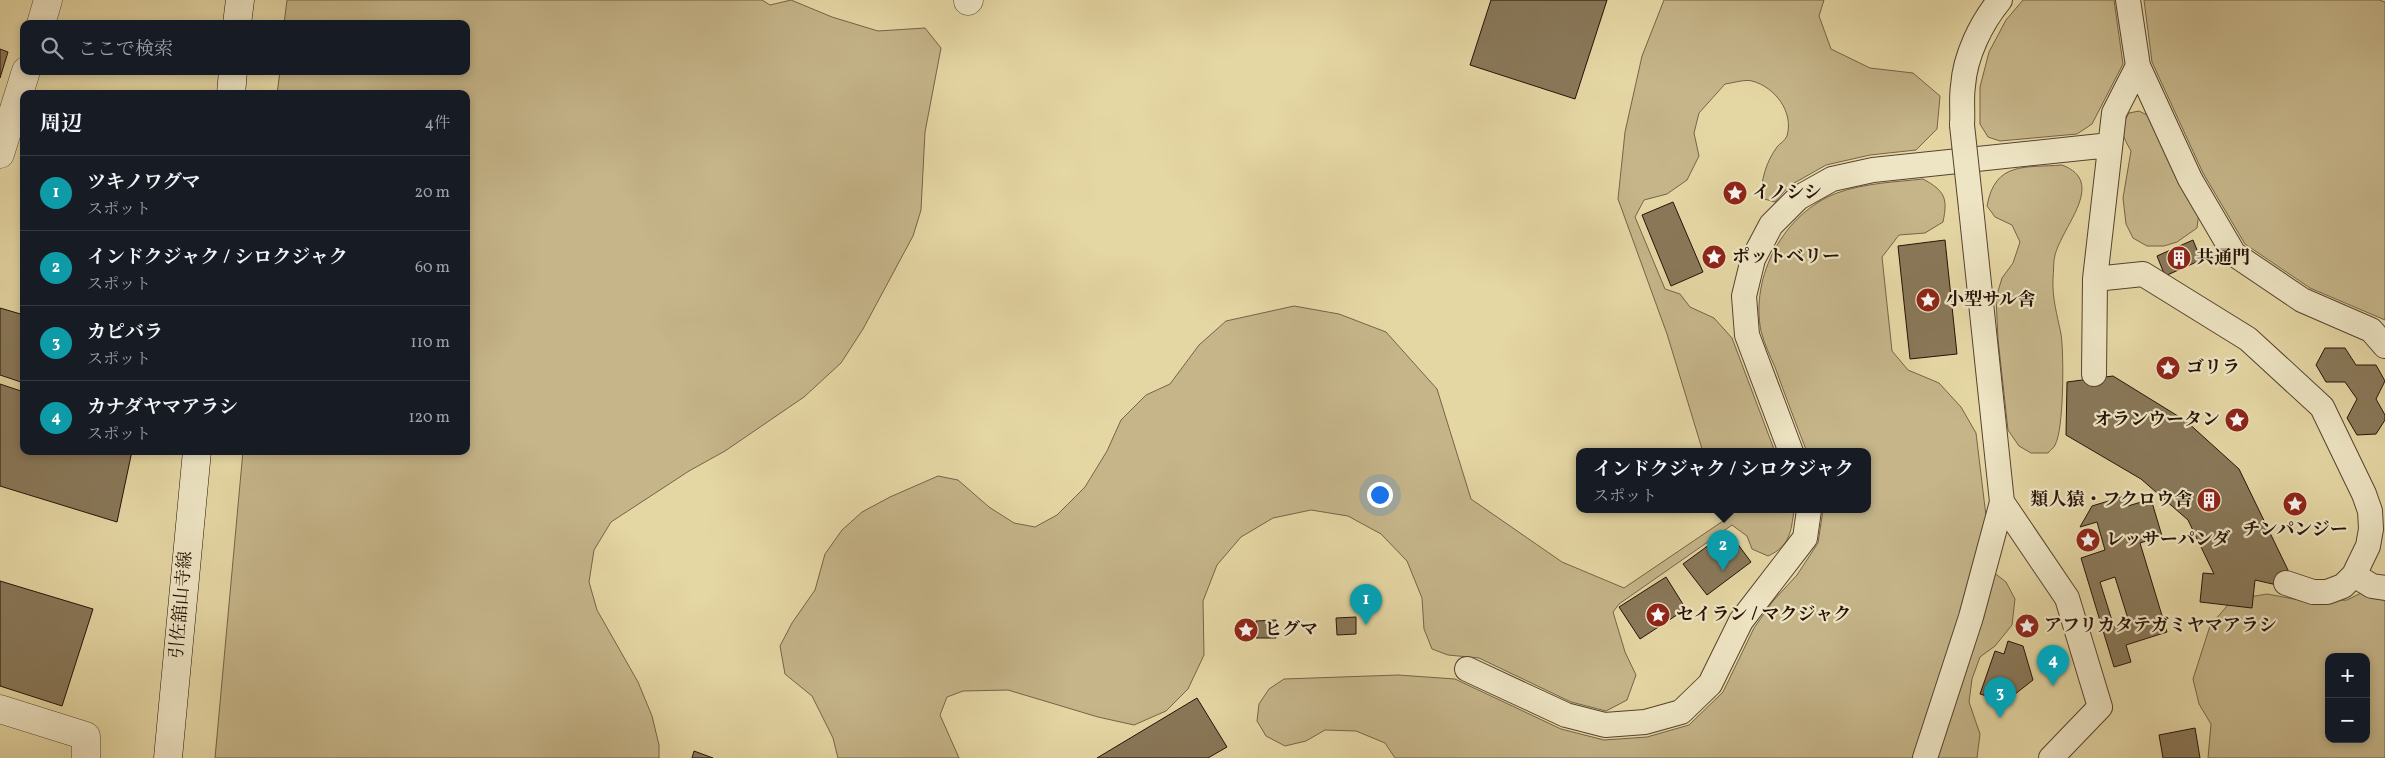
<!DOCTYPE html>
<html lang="ja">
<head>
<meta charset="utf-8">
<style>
	:root { --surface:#171b24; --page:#20242c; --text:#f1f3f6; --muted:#9ea1a6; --line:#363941; --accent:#db2777 }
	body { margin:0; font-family:Vollkorn,"Noto Serif JP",serif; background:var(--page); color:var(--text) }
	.controls { position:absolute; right:15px; bottom:15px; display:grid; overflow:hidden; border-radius:10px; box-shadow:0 2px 8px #0003 }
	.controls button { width:45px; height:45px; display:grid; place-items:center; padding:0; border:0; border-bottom:1px solid var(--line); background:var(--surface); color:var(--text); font:25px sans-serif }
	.you { position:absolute; left:1379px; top:494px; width:18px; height:18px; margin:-12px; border:4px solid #fff; border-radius:50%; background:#1a73e8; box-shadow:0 0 0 8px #1a73e833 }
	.badge { display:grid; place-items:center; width:32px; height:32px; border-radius:50%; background:var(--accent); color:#fff; font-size:16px; font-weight:700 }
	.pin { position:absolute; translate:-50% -41px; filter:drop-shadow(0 1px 2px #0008) }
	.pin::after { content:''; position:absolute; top:26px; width:18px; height:15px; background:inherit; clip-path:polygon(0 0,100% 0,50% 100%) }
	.popup { position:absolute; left:1576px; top:448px; width:295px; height:65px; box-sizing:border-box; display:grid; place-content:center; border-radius:10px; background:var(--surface); filter:drop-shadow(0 1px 4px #0005); font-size:16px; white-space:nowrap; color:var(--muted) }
	.popup b { font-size:19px; color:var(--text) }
	.popup::after { content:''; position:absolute; left:50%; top:100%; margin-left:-10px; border:10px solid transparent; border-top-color:var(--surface) }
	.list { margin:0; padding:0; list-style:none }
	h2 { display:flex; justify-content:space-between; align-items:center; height:65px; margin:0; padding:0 20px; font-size:21px }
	h2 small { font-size:16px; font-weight:400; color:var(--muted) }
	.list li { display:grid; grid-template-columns:32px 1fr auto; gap:15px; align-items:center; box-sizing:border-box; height:75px; padding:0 20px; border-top:1px solid var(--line) }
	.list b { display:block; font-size:19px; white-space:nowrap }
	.list p { margin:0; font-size:16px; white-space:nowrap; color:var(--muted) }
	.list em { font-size:16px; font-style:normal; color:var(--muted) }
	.icon { flex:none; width:28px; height:28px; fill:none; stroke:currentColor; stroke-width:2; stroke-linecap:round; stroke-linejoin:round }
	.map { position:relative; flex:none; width:2385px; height:758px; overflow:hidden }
	.search { position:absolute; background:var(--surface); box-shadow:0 2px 8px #0003; left:20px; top:20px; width:450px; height:55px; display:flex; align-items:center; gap:12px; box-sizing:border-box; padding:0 18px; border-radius:10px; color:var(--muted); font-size:19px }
	.panel { position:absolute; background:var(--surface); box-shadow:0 2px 8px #0003; left:20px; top:90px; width:450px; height:365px; border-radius:10px }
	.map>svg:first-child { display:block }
	.green { fill:#c5b589; stroke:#766348; fill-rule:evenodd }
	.building { fill:#897859; stroke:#261107; fill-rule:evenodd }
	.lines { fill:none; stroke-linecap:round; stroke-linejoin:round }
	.lane-casing { stroke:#56422e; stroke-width:26 }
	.street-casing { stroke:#56422e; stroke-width:29 }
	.secondary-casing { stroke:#261107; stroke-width:29 }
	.lane { stroke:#eee5c4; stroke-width:24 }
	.street { stroke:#eee5c4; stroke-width:28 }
	.secondary { stroke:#eee5c4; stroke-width:28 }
	.lane-bridge-casing { stroke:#56422e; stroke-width:26; stroke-linecap:butt }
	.lane-bridge { stroke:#eee5c4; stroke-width:24 }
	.labels { text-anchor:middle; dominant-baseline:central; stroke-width:4.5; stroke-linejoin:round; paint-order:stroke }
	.poi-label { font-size:18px; font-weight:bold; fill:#261107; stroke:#eee5c4; text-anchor:start }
	.street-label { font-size:18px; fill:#261107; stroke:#eee5c4 }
</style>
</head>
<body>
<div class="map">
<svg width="2385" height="758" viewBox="0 0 2385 758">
	<rect width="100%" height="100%" fill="#e5d7a4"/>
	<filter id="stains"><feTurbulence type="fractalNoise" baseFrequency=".004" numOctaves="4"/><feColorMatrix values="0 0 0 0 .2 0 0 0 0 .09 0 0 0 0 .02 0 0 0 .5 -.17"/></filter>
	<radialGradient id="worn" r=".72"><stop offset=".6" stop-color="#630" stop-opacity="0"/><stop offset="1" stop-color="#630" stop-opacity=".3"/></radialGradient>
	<path class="green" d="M287,0H762L770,5L791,0L832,17L878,31L925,28L941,48L925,132L921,210L913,236L863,329L841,363L804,397L725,451L689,471L611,522L594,550L589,582L597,610L638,682L652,716L659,745V758H215L243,451H466V94H277L280,71H466V24H284Z
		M1664,0H1824L1819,16L1831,49L1870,68L1913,73L1940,96L1937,129L1916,150L1870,155L1826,165L1789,186L1775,202L1761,198C1761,180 1766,162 1777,147C1780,143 1785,141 1787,136C1794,112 1775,87 1752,81C1745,79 1733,83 1725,84L1699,113L1694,133L1699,156L1687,180L1667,194L1644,200L1635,217L1665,289L1680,294L1690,307L1714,318L1732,338L1775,452H1703L1667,334L1618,199L1625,132L1642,56Z
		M2023,0H2114L2123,64L2092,124L2077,134L2000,141L1988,137L1980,124V87L1989,52L2006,20Z
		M2144,0H2379L2385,2V320L2310,288L2245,244L2203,173L2152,62Z
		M2139,111L2151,117L2199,212L2197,228L2177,242L2164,246H2147L2133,238L2126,224L2123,198L2131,151C2122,135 2119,129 2129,113Z
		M2062,165C2107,182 2063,225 2055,255C2053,262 2054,271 2053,278C2052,298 2057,314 2061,334C2064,353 2064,430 2055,445C2054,448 2050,450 2048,453H2031L2019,446L2008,430L1998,339L1996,298L2002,278L2013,263L2020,242L2012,225L1995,217L1987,206C1995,161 2025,168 2062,165Z
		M1923,179C1945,191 1948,198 1943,222L1925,233L1899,235L1882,257L1892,351L1908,370L1939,383L1961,407L1976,433L1986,516L1975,558L2006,582L2015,599L2012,625L1995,646L1980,657L1972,679L1969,702L1980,734L1977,758H1395L1385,743L1356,731L1325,730L1306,741L1285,746L1266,736L1257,721L1259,704L1269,689L1284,679L1398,675L1455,679L1561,729L1604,740L1647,737L1689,725L1723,692L1754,628L1773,601L1797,575L1818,543L1823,510H1867V452H1807C1796,424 1785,395 1775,367C1770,356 1764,343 1761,331C1750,276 1784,213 1837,193C1865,183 1895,182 1923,179Z
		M1294,306L1339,314L1386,332L1437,389L1471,499L1562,562L1624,588L1723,521L1720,510H1794C1791,532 1790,546 1768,556L1752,549L1747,536L1732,525L1619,604L1613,612L1625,652L1636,675L1627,700L1606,711L1571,702L1479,658L1448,655L1432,649L1424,629L1422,598L1407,561L1381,534L1348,516L1311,510L1273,518L1241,537L1217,565L1203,601L1204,655L1188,689L1166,711L1134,725L1098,717L1008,690L963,691L947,697L940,715L959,758H838L833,738L812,696L785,674L780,646L792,623L815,590L825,554L842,530L862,512L890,497L938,476L958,480L989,507L1014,523L1035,527L1057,515L1085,487L1107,451L1121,420L1146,395L1170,384L1199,345L1226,321Z
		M2385,581V758H2208L2211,724L2199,704L2193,679L2210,626L2232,600L2267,594L2310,602L2347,600ZM2329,657H2366V739H2329Z"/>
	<path class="building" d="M1491,0H1607L1575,99L1470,65Z
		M0,49L8,52L0,78Z
		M1673,202L1703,272L1671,286L1642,215Z
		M1945,240L1957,354L1910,359L1898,246Z
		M2193,240L2201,260L2165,276L2157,256Z
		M0,308L24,315V383L0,375Z
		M2325,348H2345L2356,365H2376L2385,381L2376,399L2385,415V420L2376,434L2357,435L2347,418L2357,399L2345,382H2326L2316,365Z
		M2113,376L2186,421L2239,469L2288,570L2277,585L2255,580L2252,608L2200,602L2203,573L2214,574L2188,520L2141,479L2066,435L2067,382Z
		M0,384L24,392V451H132L117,522L0,486Z
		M2125,496L2128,506L2151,499L2162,536L2140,543L2167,632L2126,645L2131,662L2114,667L2081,558L2105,550L2097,522L2080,527L2092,506ZM2115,577L2129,622L2114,627L2100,582Z
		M1728,531L1751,562L1707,595L1683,564Z
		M1666,577L1686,609L1640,639L1619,607Z
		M0,581L93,609L62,706L0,686Z
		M1356,617V634L1337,635L1336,618Z
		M1276,620V638H1256V621Z
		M2008,641L2023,646L2033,680L2005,702L1980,694L1995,651L2004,654Z
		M1197,698L1227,747L1208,758H1097Z
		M2195,728L2200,758H2163L2159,735Z
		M694,751L713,758H692Z"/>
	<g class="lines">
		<defs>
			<path id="lane" d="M2138,66L2190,179L2234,254L2302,300L2371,330L2385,346
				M1962,125C1963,112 1961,99 1963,86C1965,56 1981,23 2000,0
				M1971,208L2002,502L2067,598L2100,707L2051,758
				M2095,279L2114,113L2138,66L2128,0
				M2094,374L2095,279L2143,274L2248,339L2322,407L2364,494L2370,511L2371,529L2368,546L2354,575L2343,586L2327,592H2313L2286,583
				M1791,452L1747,335L1744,296L1753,259L1771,225L1798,198L1832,179L1873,170L2110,145
				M2354,575L2372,586L2385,588
				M1467,669L1566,715L1605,725L1645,722L1681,712L1710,684L1741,621L1805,538L1809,510
				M1925,758L1971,617L2002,502"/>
			<path id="street" d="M968,1L969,0
				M41,24L48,0
				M0,154L26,71
				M0,709L86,736V758"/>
			<path id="secondary" d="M237,24L240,0
				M231,94L233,71
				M168,758L197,451"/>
		</defs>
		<use href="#lane" class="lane-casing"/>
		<use href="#street" class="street-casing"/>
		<use href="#secondary" class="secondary-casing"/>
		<use href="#lane" class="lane"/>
		<use href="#street" class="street"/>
		<use href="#secondary" class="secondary"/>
		<defs>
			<path id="lane-bridge" d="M1962,125L1971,208"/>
		</defs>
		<use href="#lane-bridge" class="lane-bridge-casing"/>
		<use href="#lane-bridge" class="lane-bridge"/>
	</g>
	<defs>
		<symbol id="sight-disc" viewBox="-11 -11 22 22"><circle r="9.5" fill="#8f2418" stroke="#eee5c4"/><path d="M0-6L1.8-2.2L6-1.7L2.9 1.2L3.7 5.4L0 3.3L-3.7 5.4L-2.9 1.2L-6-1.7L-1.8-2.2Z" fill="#fff"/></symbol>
		<symbol id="building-disc" viewBox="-11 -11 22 22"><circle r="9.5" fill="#8f2418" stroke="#eee5c4"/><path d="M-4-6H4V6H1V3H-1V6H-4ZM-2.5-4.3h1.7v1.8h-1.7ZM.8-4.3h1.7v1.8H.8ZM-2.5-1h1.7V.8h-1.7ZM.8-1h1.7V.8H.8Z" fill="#fff"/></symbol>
	</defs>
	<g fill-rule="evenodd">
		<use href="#sight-disc" x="1721" y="179" width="28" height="28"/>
		<use href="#sight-disc" x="1700" y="243" width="28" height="28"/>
		<use href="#building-disc" x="2165" y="244" width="28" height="28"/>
		<use href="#sight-disc" x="1914" y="286" width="28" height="28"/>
		<use href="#sight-disc" x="2154" y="354" width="28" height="28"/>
		<use href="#sight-disc" x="2223" y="406" width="28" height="28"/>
		<use href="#building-disc" x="2195" y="486" width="28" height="28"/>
		<use href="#sight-disc" x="2281" y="490" width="28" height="28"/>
		<use href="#sight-disc" x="2074" y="526" width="28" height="28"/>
		<use href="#sight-disc" x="1644" y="601" width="28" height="28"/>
		<use href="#sight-disc" x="2013" y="612" width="28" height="28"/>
		<use href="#sight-disc" x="1232" y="616" width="28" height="28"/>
	</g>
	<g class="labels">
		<g class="poi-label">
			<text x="1752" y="193">イノシシ</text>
			<text x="1732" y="257">ポットベリー</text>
			<text x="2196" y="258">共通門</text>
			<text x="1946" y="300">小型サル舎</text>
			<text x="2186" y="368">ゴリラ</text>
			<text x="2220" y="420" text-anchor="end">オランウータン</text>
			<text x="2192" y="500" text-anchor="end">類人猿・フクロウ舎</text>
			<text x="2295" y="530" text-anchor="middle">チンパンジー</text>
			<text x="2106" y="540">レッサーパンダ</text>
			<text x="1676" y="615">セイラン / マクジャク</text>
			<text x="2044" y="626">アフリカタテガミヤマアラシ</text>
			<text x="1264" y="630">ヒグマ</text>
		</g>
		<g class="street-label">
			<text transform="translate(182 605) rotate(-85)">引佐舘山寺線</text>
		</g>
	</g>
	<rect width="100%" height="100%" filter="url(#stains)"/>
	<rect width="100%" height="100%" fill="url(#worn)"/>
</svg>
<div class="controls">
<button>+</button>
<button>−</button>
</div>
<div class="you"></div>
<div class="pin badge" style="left:1366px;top:625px;background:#0f9aa8">1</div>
<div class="pin badge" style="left:1723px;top:571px;background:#0f9aa8">2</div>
<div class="popup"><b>インドクジャク / シロクジャク</b>スポット</div>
<div class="pin badge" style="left:2000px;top:718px;background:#0f9aa8">3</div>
<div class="pin badge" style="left:2053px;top:686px;background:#0f9aa8">4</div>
<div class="search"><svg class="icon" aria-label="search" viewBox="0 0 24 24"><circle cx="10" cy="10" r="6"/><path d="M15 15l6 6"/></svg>ここで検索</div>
<section class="panel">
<h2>周辺<small>4件</small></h2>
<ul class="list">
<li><span class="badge" style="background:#0f9aa8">1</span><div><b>ツキノワグマ</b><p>スポット</p></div><em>20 m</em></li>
<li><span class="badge" style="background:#0f9aa8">2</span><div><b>インドクジャク / シロクジャク</b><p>スポット</p></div><em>60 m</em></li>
<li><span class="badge" style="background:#0f9aa8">3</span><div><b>カピバラ</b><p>スポット</p></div><em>110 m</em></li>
<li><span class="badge" style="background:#0f9aa8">4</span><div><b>カナダヤマアラシ</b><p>スポット</p></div><em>120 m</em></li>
</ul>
</section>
</div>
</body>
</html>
